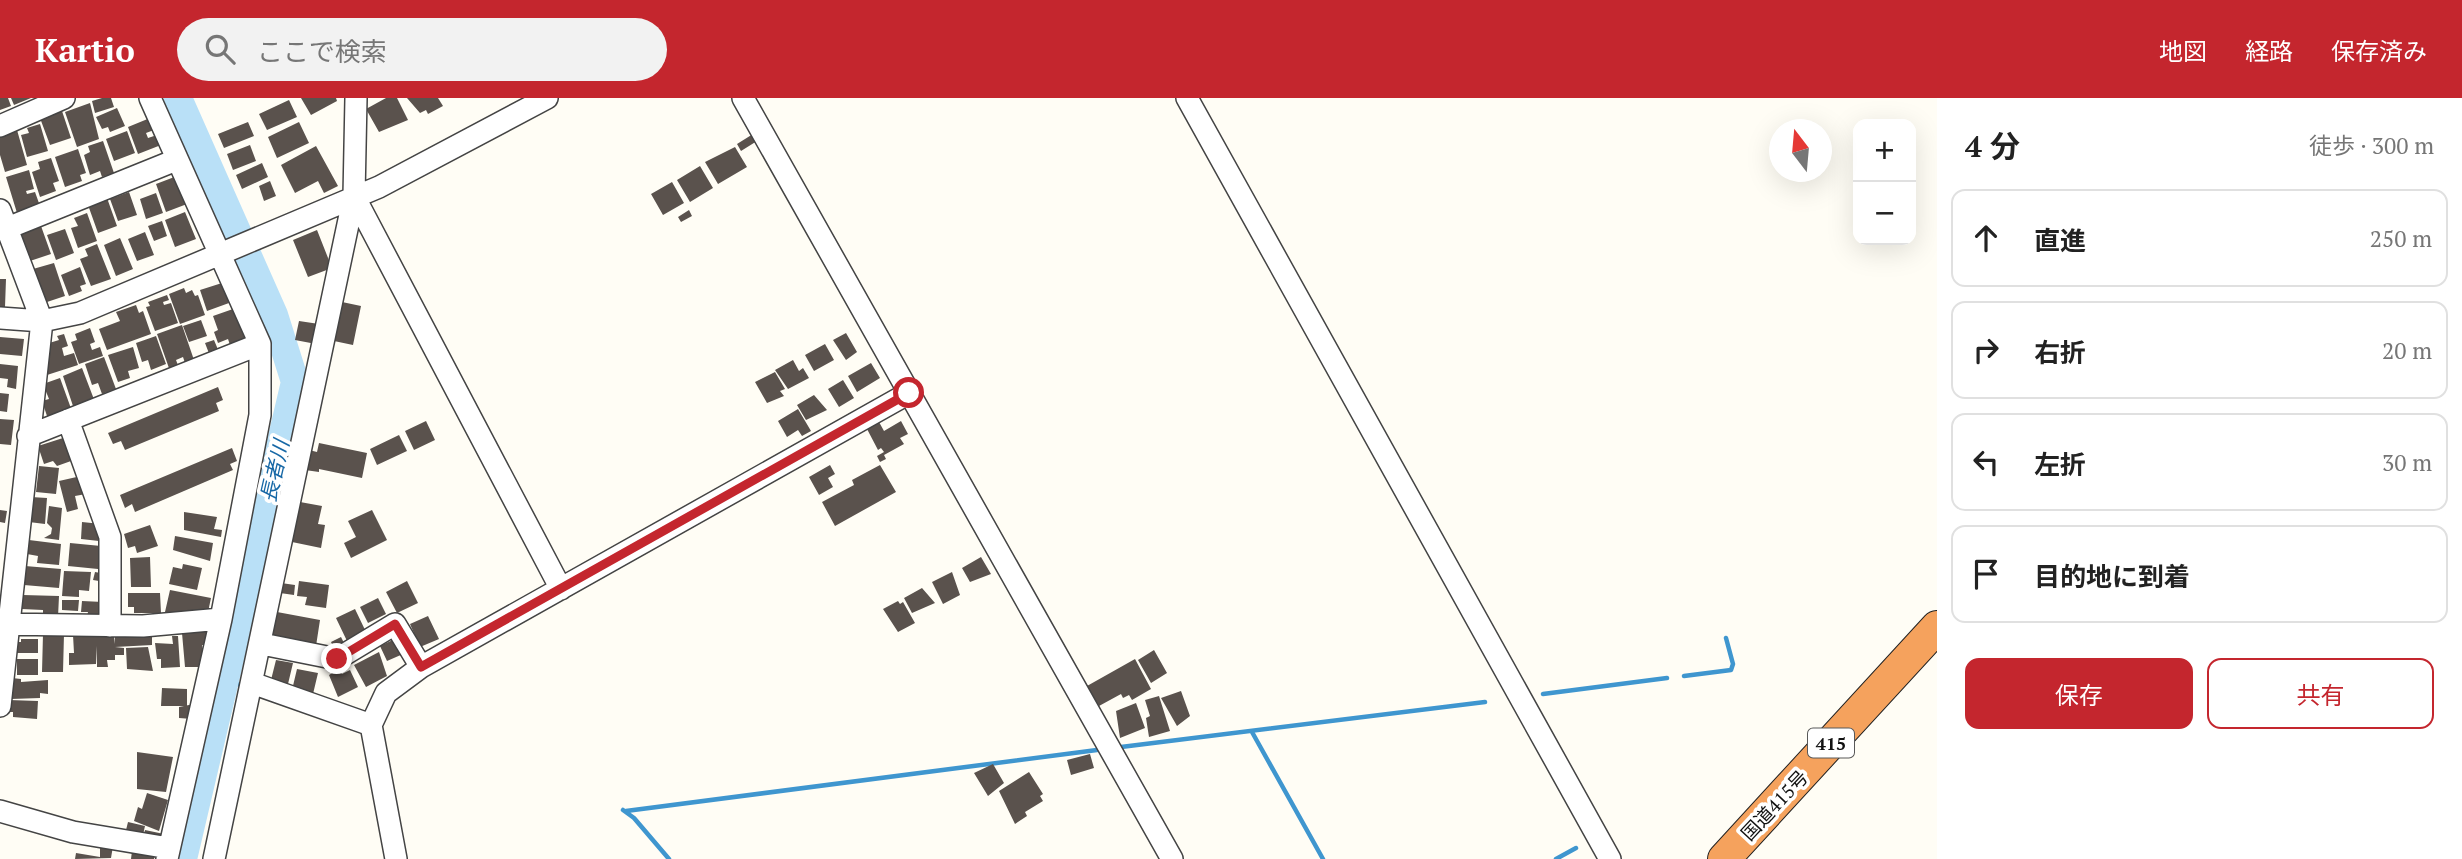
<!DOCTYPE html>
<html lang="ja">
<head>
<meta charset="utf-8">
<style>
	:root { --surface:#fff; --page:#f2f2f2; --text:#222; --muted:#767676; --line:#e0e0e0; --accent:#c4262e }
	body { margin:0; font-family:"PT Serif","Noto Sans JP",serif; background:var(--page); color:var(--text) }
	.controls { position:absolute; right:21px; top:21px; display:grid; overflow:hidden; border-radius:14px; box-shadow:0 7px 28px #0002 }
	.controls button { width:63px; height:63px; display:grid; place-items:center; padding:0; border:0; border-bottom:2px solid var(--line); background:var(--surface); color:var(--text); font:35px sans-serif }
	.compass { position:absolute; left:1769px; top:21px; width:63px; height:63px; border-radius:50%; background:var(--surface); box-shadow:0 7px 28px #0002; rotate:344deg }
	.stop { position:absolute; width:21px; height:21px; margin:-16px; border:5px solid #c4262e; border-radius:50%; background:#fff }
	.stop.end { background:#c4262e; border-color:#fff; box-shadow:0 2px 7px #0008 }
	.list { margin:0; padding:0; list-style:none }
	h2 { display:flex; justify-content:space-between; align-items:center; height:91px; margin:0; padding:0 28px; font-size:30px }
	h2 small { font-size:23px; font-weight:400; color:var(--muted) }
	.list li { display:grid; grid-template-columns:46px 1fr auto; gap:21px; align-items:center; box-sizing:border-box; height:98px; margin:0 14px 14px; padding:0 14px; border:2px solid var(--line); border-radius:14px }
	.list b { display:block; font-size:26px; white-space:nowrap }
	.list em { font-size:23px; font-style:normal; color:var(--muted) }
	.actions { display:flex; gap:14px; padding:21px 28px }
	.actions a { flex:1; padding:16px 0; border:2px solid var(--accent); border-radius:14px; text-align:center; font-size:24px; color:var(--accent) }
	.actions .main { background:var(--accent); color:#fff }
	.icon { flex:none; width:38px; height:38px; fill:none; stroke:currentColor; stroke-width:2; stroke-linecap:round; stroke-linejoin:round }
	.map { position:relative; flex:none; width:1937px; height:761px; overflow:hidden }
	header { display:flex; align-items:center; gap:42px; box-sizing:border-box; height:98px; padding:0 35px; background:var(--accent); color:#fff }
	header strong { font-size:33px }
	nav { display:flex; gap:38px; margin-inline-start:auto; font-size:24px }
	.search { width:490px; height:63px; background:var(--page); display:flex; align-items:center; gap:18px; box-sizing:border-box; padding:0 24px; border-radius:38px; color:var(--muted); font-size:26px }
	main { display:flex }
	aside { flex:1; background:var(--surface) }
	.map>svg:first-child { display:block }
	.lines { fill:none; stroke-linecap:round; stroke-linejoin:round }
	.stream { stroke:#3f96cf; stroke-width:4.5 }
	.river { stroke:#b9e0f7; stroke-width:28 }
	.building { fill:#5a524d }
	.minor-casing { stroke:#444; stroke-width:24 }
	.highway-casing { stroke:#222; stroke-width:34 }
	.minor { stroke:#fff; stroke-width:21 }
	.highway { stroke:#f5a25d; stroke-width:32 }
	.route { stroke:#c4262e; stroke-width:9 }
	.labels { text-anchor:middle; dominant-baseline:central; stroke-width:7; stroke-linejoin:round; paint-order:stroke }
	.shield { fill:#fff; stroke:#585858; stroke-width:2 }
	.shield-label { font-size:18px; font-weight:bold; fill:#111 }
	.street-label { font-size:19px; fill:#111; stroke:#fff }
	.water-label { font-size:21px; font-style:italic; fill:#1768a6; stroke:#fff }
</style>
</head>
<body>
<header>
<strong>Kartio</strong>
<div class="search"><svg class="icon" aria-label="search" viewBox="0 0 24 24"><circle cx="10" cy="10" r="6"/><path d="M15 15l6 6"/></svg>ここで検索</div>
<nav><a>地図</a><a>経路</a><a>保存済み</a></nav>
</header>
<main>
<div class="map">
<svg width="1937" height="761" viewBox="0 0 1937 761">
	<rect width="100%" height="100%" fill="#fffdf5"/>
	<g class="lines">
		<path class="stream" d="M1684,578L1731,572L1733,566L1726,540
			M226,583L241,587
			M1543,596L1667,580
			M1252,634L1323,761
			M1121,649L1485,604
			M623,712L634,720L669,761
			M626,713L1097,652
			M1556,761L1576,750"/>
		<path class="river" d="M178,0L274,217L295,284L183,761"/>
	</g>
	<path class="building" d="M0,0H8L11,8L0,12Z
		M11,0H31L14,7Z
		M102,0H111L114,9L95,15L92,3Z
		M301,0H336L337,3L311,17Z
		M386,0H397L408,22L379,34L366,11Z
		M407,0H438L443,8L428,16L426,12L420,15Z
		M289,2L297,19L267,32L259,16Z
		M90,5L99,41L77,49L65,14Z
		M117,10L125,28L110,34L108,29L102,31L96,19Z
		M62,13L71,40L50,47L40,20Z
		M150,20L154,32L146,35L148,40L157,37L161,47L138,56L128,29Z
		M248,24L254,38L224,50L218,36Z
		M299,24L309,45L277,60L268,39Z
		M40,26L48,53L27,59L21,37L29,35L27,30Z
		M17,32L27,67L5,74L0,57V37Z
		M127,33L135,55L114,63L106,41Z
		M753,36L757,43L741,53L737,46Z
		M103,43L114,75L102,79L100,73L90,77L84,57L90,54L88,48Z
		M250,47L256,63L233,72L227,56Z
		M316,48L338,88L324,95L318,83L295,95L281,67Z
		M735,49L747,69L718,86L705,64Z
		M78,51L86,75L80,77L82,83L65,89L55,59Z
		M51,60L59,83L53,85L56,93L40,99L32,74L40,71L38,64Z
		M262,65L268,79L242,91L236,77Z
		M700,68L713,90L690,104L677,82Z
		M29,72L34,91L26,93L27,96L35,94L40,108L17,115L6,79Z
		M177,78L187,106L166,114L156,86Z
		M270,83L276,98L264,103L259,88Z
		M672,84L684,105L663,117L651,96Z
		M129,94L137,117L118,123L110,101Z
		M156,95L163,115L146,121L140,101Z
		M107,100L117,128L98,135L88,107Z
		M689,112L692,118L681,124L678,119Z
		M185,114L196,141L175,149L165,122Z
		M87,115L97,143L78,150L71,130L78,128L74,120Z
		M162,123L167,138L154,143L148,128Z
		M41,128L51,156L30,163L21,135Z
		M65,131L74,155L56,162L47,137Z
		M317,132L332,170L308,179L293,142Z
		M145,134L154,157L137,163L128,141Z
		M120,140L133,171L116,178L104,147Z
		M97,146L111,181L91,188L80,161L88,158L85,151Z
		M54,165L65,198L44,205L33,171Z
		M80,169L86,186L80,188L82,193L69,198L61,177Z
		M0,181H6L5,209H0Z
		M222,185L229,205L207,213L200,192Z
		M184,190L186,195L192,192L195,198L198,197L205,217L180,226L169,196Z
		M167,197L169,202L163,204L164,207L171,205L178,225L155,233L146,209L150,208L148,204Z
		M342,204L361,208L353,247L334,243Z
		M136,207L139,215L143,213L151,236L107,252L99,231L120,223L116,214Z
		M233,211L245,241L230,247L228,241L218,245L214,234L218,232L213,218Z
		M201,222L207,238L189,244L183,228Z
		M299,223L319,226L316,246L295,242Z
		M182,227L194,262L185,265L183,259L176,262L179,270L170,273L157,236Z
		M90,230L95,244L90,246L92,252L100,249L103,258L79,266L71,244L77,242L75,236Z
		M846,235L857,254L846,262L833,242Z
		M64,236L68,248L62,250L64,258L74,255L78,267L47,277L44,256L46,246L59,242L57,238Z
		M156,238L166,266L151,272L148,262L142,264L136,245Z
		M0,239L24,241L22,258L0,256Z
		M214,242L219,254L210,258L205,245Z
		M825,246L834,262L814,273L805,257Z
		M133,249L139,270L128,273L130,280L118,284L108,257Z
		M104,259L116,291L102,296L98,285L92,287L85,266Z
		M793,262L799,273L803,270L809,280L788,291L775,272Z
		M871,265L880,280L857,294L848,278Z
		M0,266L18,268L16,291L7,289L8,281L0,280Z
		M82,270L95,304L85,308L83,304L73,308L63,278Z
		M775,274L785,291L780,293L784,298L767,305L755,284Z
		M60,280L73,316L49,324L42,303L49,301L43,286Z
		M843,282L854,300L839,309L828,291Z
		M218,289L223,302L216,305L219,313L125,352L121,343L113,346L108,335Z
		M0,295L9,296L7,314L0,313Z
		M814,297L827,312L806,322L797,307Z
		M798,311L811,333L802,338L798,332L787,339L778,323Z
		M0,321L14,322L11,347L0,346Z
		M426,323L435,342L414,352L405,333Z
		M901,323L908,336L900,340L904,346L884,357L886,361L880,364L877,358L884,354L881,350L878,352L867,331L879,324L884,333Z
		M399,337L407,353L377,367L370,351Z
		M63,340L71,363L57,368L53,363L44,366L38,348Z
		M319,345L367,355L362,380L319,371V374L305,372L309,352L317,354Z
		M232,350L237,363L230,366L233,372L135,414L132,406L125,410L120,397Z
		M830,367L835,376L828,380L833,389L819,397L809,379Z
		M880,367L896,394L835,428L822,404L854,387L852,382Z
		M39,368L59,370L56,396L36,394Z
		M81,378L86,396L75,398L78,411L67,414L59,383Z
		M31,399L47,400L45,426L29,424Z
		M300,404L322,408L318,426L325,427L321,450L292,444Z
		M49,408L62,410L59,442L44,440L51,436L52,430L47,425Z
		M0,412L7,413L5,425L0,424Z
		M372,412L387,442L351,460L344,445L356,439L348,423Z
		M184,414L217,419L214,431L222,432L221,439L184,432Z
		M82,424L101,426L99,443L81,441Z
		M150,427L158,448L137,455L135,448L128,450L124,436Z
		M175,438L213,445L210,463L173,452Z
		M29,442L61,446L59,467L37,465L38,458L27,456Z
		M70,445L101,448L98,471L68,468Z
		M150,459L151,489H131L130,460Z
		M981,459L991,476L970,484L962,470Z
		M183,466L202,470L197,492L169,486L173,469L182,471Z
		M25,468L61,471L59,490L24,487Z
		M64,473L91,474L89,493L79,492V499L62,498Z
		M95,474L106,476L105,484L93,482Z
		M952,474L960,497L943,506L932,484Z
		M299,483L329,487L326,510L305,507L307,499L297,498Z
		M407,483L418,505L397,515L386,494Z
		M281,485L295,487L294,497L280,495Z
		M922,490L935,505L912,515L904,500Z
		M170,492L211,500L208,514L198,520L165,514Z
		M128,495H160L161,515H134V509H128Z
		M23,497L59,498L58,519L43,518V512L22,511Z
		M378,500L386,516L368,525L360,509Z
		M62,502H79L78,513L62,512Z
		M82,503L103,504L102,519L87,518L88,514H81Z
		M898,503L900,506L903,504L915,525L898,534L883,511Z
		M355,511L366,534L347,543L336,520Z
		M277,514L320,522L316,548L272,540Z
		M428,518L439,541L420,549L410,526Z
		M210,530V547H202L205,569H185L182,535H200V531Z
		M152,533V547L115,549L124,550V557H115V562H107L108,569H97V548L96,566L69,567V555H74L73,537L106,536L114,538L115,546V535Z
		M43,536H64L63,574H42Z
		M172,538H178L180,569L161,570V561H157L155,545L173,546Z
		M341,539L346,549L336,554L331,544Z
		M21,541H38V555H14V544H21Z
		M395,541L403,556L387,563L380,548Z
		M148,549L153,573L127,571L126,550Z
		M1154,552L1167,575L1151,585L1138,562Z
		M379,554L387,578L366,589L354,567Z
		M17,561H38V577H17Z
		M1135,561L1151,591L1132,602L1129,597L1123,600L1121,596L1099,608L1087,588Z
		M276,562L293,565L288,586L271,582Z
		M297,571L318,575L313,596L292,592Z
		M339,571L342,576L350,572L358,589L338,599L329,577Z
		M12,580L21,581V584L48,582V596L40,595V600L11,601Z
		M162,590L187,591V608H161Z
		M1181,593L1190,618L1177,628L1161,600Z
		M1159,598L1170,633L1149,639L1146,620L1150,618L1145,602Z
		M9,602L38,603L37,621L13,619V614H8Z
		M1136,605L1145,630L1120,640L1116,613Z
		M189,607L195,608L192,621L179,620V609Z
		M137,654L173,659L166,694L137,691Z
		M1090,656L1094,670L1071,677L1067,662Z
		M993,666L1004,685L988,698L974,675Z
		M1029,674L1043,696L1040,698L1043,703L1025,714L1027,718L1015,726L999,693Z
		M147,695L168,702L159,733L134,723L138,709L142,711Z
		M128,724L145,728L142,741L125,736Z
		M145,732L164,736L162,744L143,740Z
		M100,746L113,748L111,760L75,761L76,755L100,759Z
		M132,753L155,757L154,761H131Z"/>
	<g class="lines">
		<defs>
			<path id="minor" d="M150,0L260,246V317L221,521L167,761
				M743,0L1172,761
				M1187,0L1610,761
				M0,28L64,0
				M354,98L561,491
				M0,112L42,223L0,608
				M0,131H5L176,62
				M0,220L42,223L80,215L379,89L547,0
				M68,322L110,439V528
				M28,338L260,246
				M0,526L143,528L221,521
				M262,546L337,561L395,526L421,569
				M252,585L371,627
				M0,713L73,734L169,750
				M214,761L354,98L356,0
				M396,761L371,627L386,595L421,569L909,295"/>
			<path id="highway" d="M1724,761L1937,529"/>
		</defs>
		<use href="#minor" class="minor-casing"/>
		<use href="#highway" class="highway-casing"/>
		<use href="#minor" class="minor"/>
		<use href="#highway" class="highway"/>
	</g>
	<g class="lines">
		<path class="route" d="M337,561L395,526L421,569L909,295"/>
	</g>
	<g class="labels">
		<rect class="shield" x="1808" y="630.5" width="46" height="29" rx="5"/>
		<g class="shield-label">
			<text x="1831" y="645">415</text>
		</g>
		<g class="street-label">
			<text transform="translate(1774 707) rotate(-47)">国道415号</text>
		</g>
		<g class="water-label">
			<text transform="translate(274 373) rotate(-77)">長者川</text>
		</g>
	</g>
</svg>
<div class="controls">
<button>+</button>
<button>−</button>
</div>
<svg class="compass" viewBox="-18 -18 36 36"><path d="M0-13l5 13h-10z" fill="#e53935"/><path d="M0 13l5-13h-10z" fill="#767676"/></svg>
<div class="stop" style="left:909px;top:295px"></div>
<div class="stop end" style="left:337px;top:561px"></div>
</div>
<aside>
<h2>4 分<small>徒歩 · 300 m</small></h2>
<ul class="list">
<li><svg class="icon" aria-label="ahead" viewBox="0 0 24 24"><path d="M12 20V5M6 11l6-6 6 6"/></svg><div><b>直進</b></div><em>250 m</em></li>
<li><svg class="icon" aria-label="right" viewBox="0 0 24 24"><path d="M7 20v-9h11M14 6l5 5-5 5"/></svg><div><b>右折</b></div><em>20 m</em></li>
<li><svg class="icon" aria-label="left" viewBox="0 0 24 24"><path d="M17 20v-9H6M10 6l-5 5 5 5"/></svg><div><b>左折</b></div><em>30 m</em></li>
<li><svg class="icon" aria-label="arrive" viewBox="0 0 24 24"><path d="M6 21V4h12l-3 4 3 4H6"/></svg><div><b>目的地に到着</b></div></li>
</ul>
<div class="actions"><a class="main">保存</a><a>共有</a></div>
</aside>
</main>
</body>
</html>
